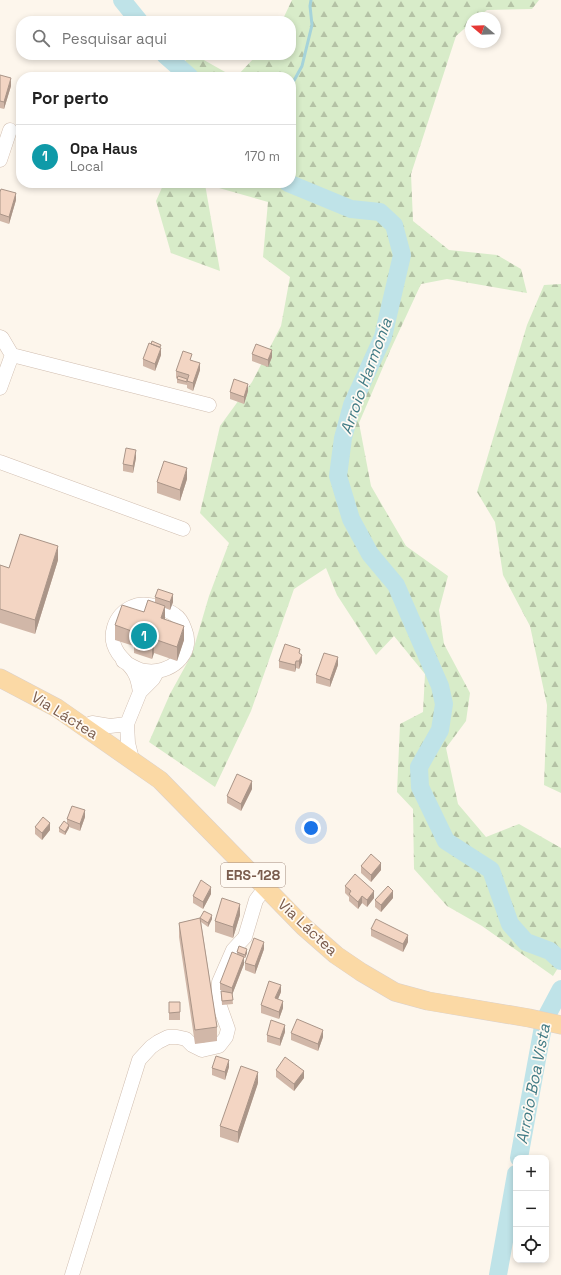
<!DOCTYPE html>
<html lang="pt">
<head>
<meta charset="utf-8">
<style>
	:root { --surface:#fff; --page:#f6f6f6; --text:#222; --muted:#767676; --line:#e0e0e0; --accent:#e76f51 }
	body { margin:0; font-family:"Space Grotesk",sans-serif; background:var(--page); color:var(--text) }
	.controls { position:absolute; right:12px; bottom:12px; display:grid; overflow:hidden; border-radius:8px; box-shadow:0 2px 6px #0003 }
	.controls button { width:36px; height:36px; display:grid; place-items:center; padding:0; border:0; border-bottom:1px solid var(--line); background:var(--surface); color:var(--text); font:20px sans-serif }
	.compass { position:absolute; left:465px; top:12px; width:36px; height:36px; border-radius:50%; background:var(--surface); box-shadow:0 2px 6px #0003; rotate:289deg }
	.you { position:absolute; left:311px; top:828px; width:14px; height:14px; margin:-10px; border:3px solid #fff; border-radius:50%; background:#1a73e8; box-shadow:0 0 0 6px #1a73e833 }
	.badge { display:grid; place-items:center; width:26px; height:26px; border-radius:50%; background:var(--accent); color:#fff; font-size:13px; font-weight:700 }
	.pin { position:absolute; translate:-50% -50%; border:2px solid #fff; box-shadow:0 1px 4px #0006 }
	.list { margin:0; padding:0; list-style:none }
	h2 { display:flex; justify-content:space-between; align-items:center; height:52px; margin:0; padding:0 16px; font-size:17px }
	h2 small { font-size:13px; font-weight:400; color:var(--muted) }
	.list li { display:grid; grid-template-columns:26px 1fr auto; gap:12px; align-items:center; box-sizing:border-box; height:64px; padding:0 16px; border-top:1px solid var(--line) }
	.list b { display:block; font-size:15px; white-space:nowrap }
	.list p { margin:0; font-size:13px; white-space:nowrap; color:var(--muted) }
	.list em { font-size:13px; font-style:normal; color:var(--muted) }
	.icon { flex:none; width:22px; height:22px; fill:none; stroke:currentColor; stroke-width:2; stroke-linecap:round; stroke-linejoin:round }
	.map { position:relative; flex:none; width:561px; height:1275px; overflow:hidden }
	.search { position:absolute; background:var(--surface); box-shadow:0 2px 6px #0003; left:16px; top:16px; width:280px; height:44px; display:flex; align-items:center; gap:10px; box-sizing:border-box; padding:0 14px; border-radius:16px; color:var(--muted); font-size:15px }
	.panel { position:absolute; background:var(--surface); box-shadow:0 2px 6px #0003; left:16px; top:72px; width:280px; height:116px; border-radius:16px }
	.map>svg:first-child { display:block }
	.forest { fill:url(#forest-firs) }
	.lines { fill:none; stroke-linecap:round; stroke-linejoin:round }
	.stream { stroke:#a5d3da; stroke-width:3 }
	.river { stroke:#bfe3e8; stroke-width:18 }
	.minor-casing { stroke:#d1beb0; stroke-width:15 }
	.major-casing { stroke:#dad1cd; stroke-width:19 }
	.minor { stroke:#fff; stroke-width:14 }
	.major { stroke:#fbd9a5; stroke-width:18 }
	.wall { fill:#d1b7a8 }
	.shaded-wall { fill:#aa9588 }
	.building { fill:#f3d5c3; stroke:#aa9588 }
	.labels { text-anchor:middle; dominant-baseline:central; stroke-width:3.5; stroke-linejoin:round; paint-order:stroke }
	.shield { fill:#fffaf3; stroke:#a28b7f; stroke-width:1 }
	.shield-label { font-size:14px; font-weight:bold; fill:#7a5c4d }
	.street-label { font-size:15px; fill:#7a5c4d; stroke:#fffaf3 }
	.water-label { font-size:16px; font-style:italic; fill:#437c86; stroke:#fffaf3 }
</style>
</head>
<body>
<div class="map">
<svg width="561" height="1275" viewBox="0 0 561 1275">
	<defs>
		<pattern id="forest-firs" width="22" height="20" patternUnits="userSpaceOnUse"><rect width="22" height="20" fill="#d8ecc9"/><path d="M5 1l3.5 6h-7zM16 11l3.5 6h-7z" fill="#b4c2a5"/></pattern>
	</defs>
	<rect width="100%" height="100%" fill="#fdf6ec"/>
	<path class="forest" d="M292,0H539L532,9L487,10L477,18H471V23L456,36L411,174L413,221L449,250L497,255L521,269L527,293L447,279L421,284L389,353L359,423L371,486L406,546L448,576L439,610L444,644L470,693L466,721L446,748L458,804L486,837L519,824L561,848V963L553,976L482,926L447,906L414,869L413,809L397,792L400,724L423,712L425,674L394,636L376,655L337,595L326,568L294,589L251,711L215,787L149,742L170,694L192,654L209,596L229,543L200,513L220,426L252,382L281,326L290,277L263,257L268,202L205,184L220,271L171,253L156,201L164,183H291V77H236L257,55H291V21H282Z
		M193,55H195L234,77H164Z
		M561,284V793L544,785L547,705L530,626L503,575L495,522L477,492L527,325L544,285Z"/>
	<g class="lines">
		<path class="stream" d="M291,86L302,66L312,25L310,6L311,0"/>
		<path class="river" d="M122,0L139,21
			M165,55L190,77
			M288,183L351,209L380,212L394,225L402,255L383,337L352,405L343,438L338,476L351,519L370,554L396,585L440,686L444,704L440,730L419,767L420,787L446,841L491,870L510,924L526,942L550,951L561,961
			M519,1158L544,1021L561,989
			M498,1275L516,1174"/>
		<defs>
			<path id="minor" d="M0,160L10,130
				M0,337L2,338L12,355L209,405
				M0,388L12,355
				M0,462L183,529
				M123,661C130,665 137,670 145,671C169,675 195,655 185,630C183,624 180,618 175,615C170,611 164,609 158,607C149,604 140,603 132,607C114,615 107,637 118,653C123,660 130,665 134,672C138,678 139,686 140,692
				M84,726L92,723L110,726L127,724
				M132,759L128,743L127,724L140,692L153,679L157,672
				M72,1275L139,1060L151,1047L158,1042L168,1037H177L186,1039L192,1045L202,1050L219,1046L226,1037L228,1029L218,1001L219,982L233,950L245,937L256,900L265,888"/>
			<path id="major" d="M0,678L57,708L160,780L304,927L336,955L361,972L395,992L428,1001L529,1018L561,1025"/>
		</defs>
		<use href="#minor" class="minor-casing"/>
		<use href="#major" class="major-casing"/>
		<use href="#minor" class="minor"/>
		<use href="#major" class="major"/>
	</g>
	<path class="wall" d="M0,75L11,86L4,109L0,108Z
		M0,192L16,200L9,224L0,221Z
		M161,348V355L155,371L143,366V359Z
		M252,354L272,357L268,367L252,361Z
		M192,360L200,370L193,391L187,388V385L177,383V378H176V371Z
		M248,391L244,404L230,399V392Z
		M136,458L133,473L123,471V464Z
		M187,479L180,501L157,493V482Z
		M58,560L35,634L0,623V565L9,568Z
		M155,597L173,602L170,610L165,608V619L184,640L177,661L154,653L152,659L134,653V646L115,640V625L144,612L155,602Z
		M300,654L302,662L299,669L296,668L295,672L279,668V661Z
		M338,665L330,687L316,683V675Z
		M252,789L241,811L227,803V796Z
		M85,817L80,831L69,827V828L65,835L59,832V828L67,823V819Z
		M35,827L50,830L42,840L35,834Z
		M361,866L381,870L371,882L361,873Z
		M345,886L374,898L367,907L362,903L358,909L349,901V897L345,893Z
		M211,894L203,909L193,903V896Z
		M393,898L381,912L375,907V900Z
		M240,915L233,938L215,932V921Z
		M200,918L212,919L208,927L201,922L217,1027V1041L195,1044L179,937V923Z
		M371,929L408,942L403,952L371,936Z
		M264,949L255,974L245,970V963Z
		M237,952L247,953L245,958H244V964L232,995L233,1004L222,1005L221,991H223L220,990V983L237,954Z
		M281,992L278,999L283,1008L279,1019L261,1013V1005Z
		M169,1002H180V1020H169Z
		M285,1032L280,1046L267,1042V1035Z
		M291,1033L323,1037L318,1051L291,1040Z
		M229,1067L225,1080L212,1075V1068Z
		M276,1070L304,1078L294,1091L276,1077Z
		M258,1083L238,1143L220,1137V1126Z"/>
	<path class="shaded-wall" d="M11,78V86L4,109V102Z
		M16,193V200L9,224V217Z
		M161,348V355L155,371V364Z
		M272,350V357L268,367V360Z
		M200,363V370L193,391V383Z
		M248,384V391L244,404V397Z
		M136,450V458L133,473V466Z
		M187,468V479L180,501V490Z
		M58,546V560L35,634V620Z
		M173,594V602L170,610V602Z
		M165,606V620L161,618Z
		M184,626V640L177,661V647Z
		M154,639V653L152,659V645Z
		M302,655V662L299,669V661Z
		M338,657V665L330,687V680Z
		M296,661V668L295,672V665Z
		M252,781V789L241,811V804Z
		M85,810V817L80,831V824Z
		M50,823V830L42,840V833Z
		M69,825V828L65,835V832Z
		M381,863V870L371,882V875Z
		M211,887V894L203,909V902Z
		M374,891V898L367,907V900Z
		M393,891V898L381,912V905Z
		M362,896V903L358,909V902Z
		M240,904V915L233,938V927Z
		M212,915V919L208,927V923Z
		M408,935V942L403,952V944Z
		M264,942V949L255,974V966Z
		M247,949V953L245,958V955Z
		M244,957V964L232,995V988Z
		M281,985V992L275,1006V998Z
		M283,1001V1008L279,1019V1012Z
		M285,1025V1032L280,1046V1039Z
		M323,1030V1037L318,1051V1044Z
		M229,1060V1067L225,1080V1072Z
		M304,1071V1078L294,1091V1084Z
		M258,1072V1083L238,1143V1132Z"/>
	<path class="building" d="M0,75L11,78L4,102L0,101Z
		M1,189L16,193L9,217L0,214V192Z
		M152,341L161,345L160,347L151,344Z
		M149,343L161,348L155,364L143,359Z
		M256,344L272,350L268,360L252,354Z
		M183,351L192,354L190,360L200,363L193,383L187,381L189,375L176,371Z
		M178,376L187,379V382L177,379Z
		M234,379L248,384L244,397L230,392Z
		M126,448L136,450L133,466L123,464Z
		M164,461L187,468L180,490L157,482Z
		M20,534L58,546L35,620L0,609V565L9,568Z
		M158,589L173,594L170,602L155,597Z
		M148,600L165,606L161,618L184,626L177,647L154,639L152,645L134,639L137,633L115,625L122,605L144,612Z
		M285,644L300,649L299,653L302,655L299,661H296L295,665L279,661Z
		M324,653L338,657L330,680L316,675Z
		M237,774L252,781L241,804L227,796Z
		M72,806L85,810L80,824L67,819Z
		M43,817L50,823L42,833L35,827Z
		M64,821L69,825L65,832L59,828Z
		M371,854L381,863L371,875L361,866Z
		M355,874L374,891L367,900L362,896L358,902L349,894L351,891L345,886Z
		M201,880L211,887L203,902L193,896Z
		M388,886L393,891L381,905L375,900Z
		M222,898L240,904L233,927L215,921Z
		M204,911L212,915L208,923L200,918Z
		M200,918L217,1027L195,1030L179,923Z
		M376,919L408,935L403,944L371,929Z
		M254,938L264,942L255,966L245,963Z
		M239,946L247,949L245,955L237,952Z
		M232,952L244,957L232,988L220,983Z
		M269,981L281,985L275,998L283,1001L279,1012L261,1005Z
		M221,991L232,993L233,1000L222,1001Z
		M169,1002H180V1012L169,1013Z
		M297,1019L323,1030L318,1044L291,1033Z
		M271,1020L285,1025L280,1039L267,1035Z
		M216,1056L229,1060L225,1072L212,1068Z
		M285,1057L304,1071L294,1084L276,1070Z
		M241,1066L258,1072L238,1132L220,1126Z"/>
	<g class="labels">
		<rect class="shield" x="221" y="863" width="64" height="24" rx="3"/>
		<g class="shield-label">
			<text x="253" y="875">ERS-128</text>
		</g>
		<g class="street-label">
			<text transform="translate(65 715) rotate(32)">Via Láctea</text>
			<text transform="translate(308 927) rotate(43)">Via Láctea</text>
		</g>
		<g class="water-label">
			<text transform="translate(366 376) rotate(-70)">Arroio Harmonia</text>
			<text transform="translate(533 1084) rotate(-79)">Arroio Boa Vista</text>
		</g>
	</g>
</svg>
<div class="controls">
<button>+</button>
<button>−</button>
<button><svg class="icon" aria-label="locate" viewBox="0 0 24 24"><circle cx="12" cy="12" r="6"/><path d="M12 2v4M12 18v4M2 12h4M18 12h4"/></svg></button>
</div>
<svg class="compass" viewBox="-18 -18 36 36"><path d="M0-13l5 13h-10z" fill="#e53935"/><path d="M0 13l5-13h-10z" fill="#767676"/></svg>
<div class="you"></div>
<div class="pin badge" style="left:144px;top:636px;background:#0f9aa8">1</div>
<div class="search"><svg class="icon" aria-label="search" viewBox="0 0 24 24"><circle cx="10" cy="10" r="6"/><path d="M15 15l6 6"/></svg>Pesquisar aqui</div>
<section class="panel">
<h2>Por perto<small></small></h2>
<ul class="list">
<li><span class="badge" style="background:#0f9aa8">1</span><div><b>Opa Haus</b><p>Local</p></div><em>170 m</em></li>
</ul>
</section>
</div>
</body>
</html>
